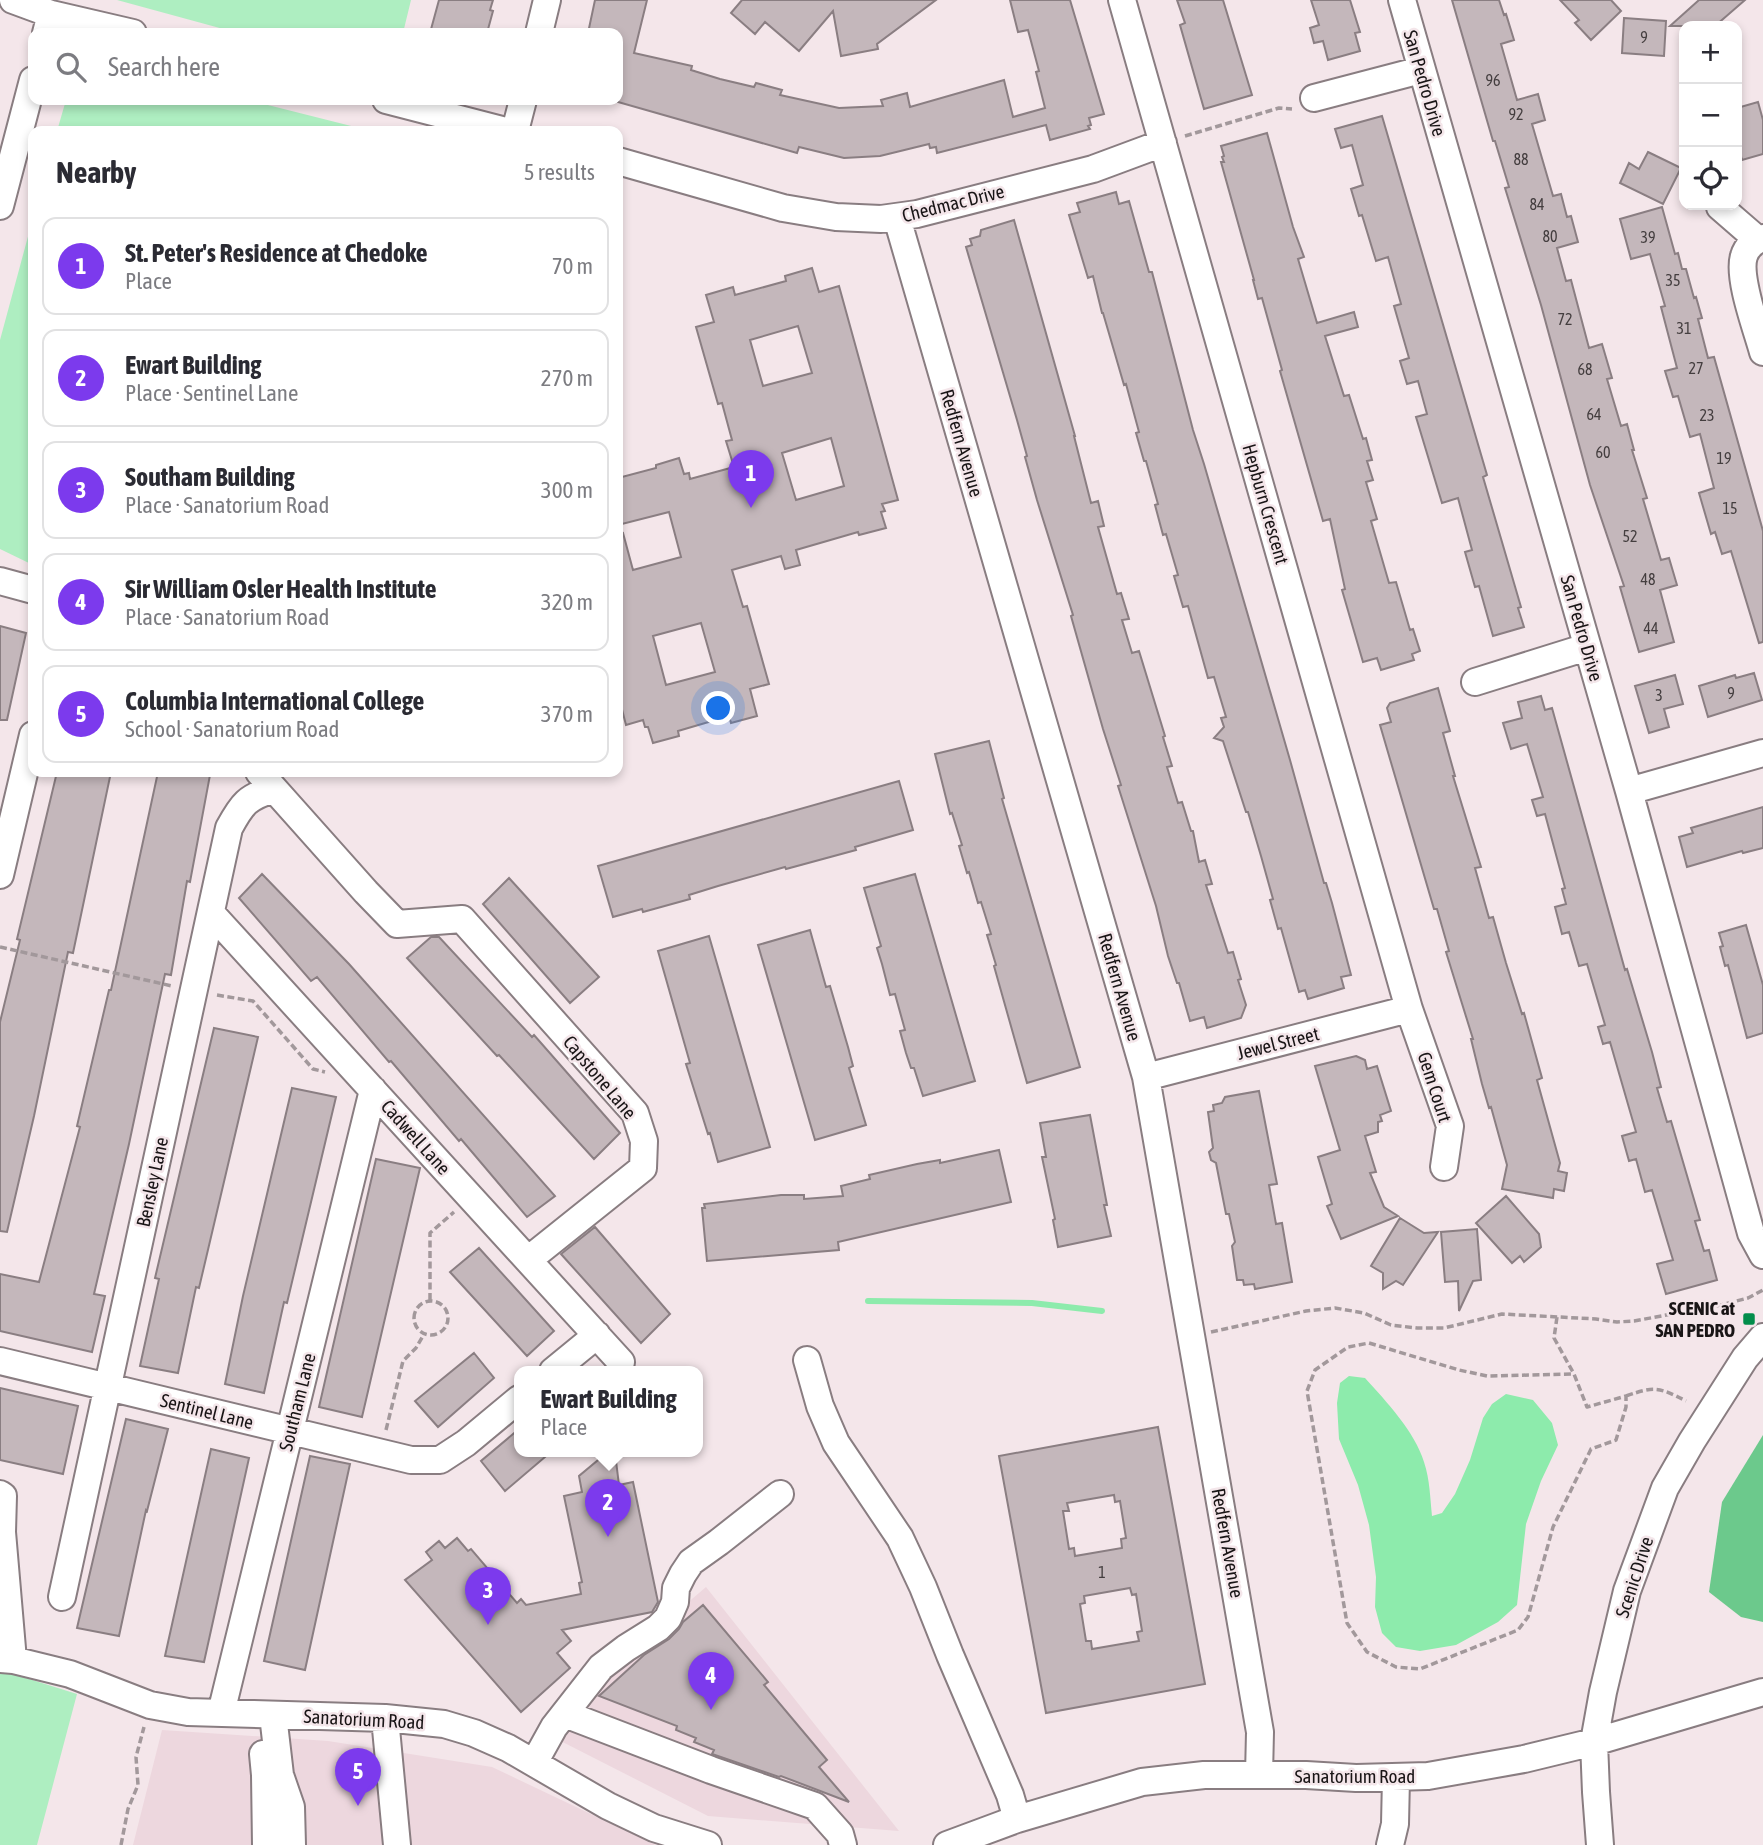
<!DOCTYPE html>
<html lang="en">
<head>
<meta charset="utf-8">
<style>
	:root { --surface:#fff; --page:#f7f7f7; --text:#2b2b33; --muted:#7c7c81; --line:#e1e1e2; --accent:#7c3aed }
	body { margin:0; font-family:"Asap Condensed",sans-serif; background:var(--page); color:var(--text) }
	.controls { position:absolute; right:21px; top:21px; display:grid; overflow:hidden; border-radius:14px; box-shadow:0 4px 10px #0003 }
	.controls button { width:63px; height:63px; display:grid; place-items:center; padding:0; border:0; border-bottom:2px solid var(--line); background:var(--surface); color:var(--text); font:35px sans-serif }
	.you { position:absolute; left:719px; top:709px; width:24px; height:24px; margin:-18px; border:5px solid #fff; border-radius:50%; background:#1a73e8; box-shadow:0 0 0 10px #1a73e833 }
	.badge { display:grid; place-items:center; width:46px; height:46px; border-radius:50%; background:var(--accent); color:#fff; font-size:23px; font-weight:700 }
	.pin { position:absolute; translate:-50% -58px; filter:drop-shadow(0 2px 4px #0008) }
	.pin::after { content:''; position:absolute; top:37px; width:24px; height:21px; background:inherit; clip-path:polygon(0 0,100% 0,50% 100%) }
	.popup { position:absolute; left:514px; top:1366px; width:189px; height:91px; box-sizing:border-box; display:grid; place-content:center; border-radius:14px; background:var(--surface); filter:drop-shadow(0 2px 5px #0005); font-size:23px; white-space:nowrap; color:var(--muted) }
	.popup b { font-size:26px; color:var(--text) }
	.popup::after { content:''; position:absolute; left:50%; top:100%; margin-left:-14px; border:14px solid transparent; border-top-color:var(--surface) }
	.list { margin:0; padding:0; list-style:none }
	h2 { display:flex; justify-content:space-between; align-items:center; height:91px; margin:0; padding:0 28px; font-size:30px }
	h2 small { font-size:23px; font-weight:400; color:var(--muted) }
	.list li { display:grid; grid-template-columns:46px 1fr auto; gap:21px; align-items:center; box-sizing:border-box; height:98px; margin:0 14px 14px; padding:0 14px; border:2px solid var(--line); border-radius:14px }
	.list b { display:block; font-size:26px; white-space:nowrap }
	.list p { margin:0; font-size:23px; white-space:nowrap; color:var(--muted) }
	.list em { font-size:23px; font-style:normal; color:var(--muted) }
	.icon { flex:none; width:38px; height:38px; fill:none; stroke:currentColor; stroke-width:2; stroke-linecap:round; stroke-linejoin:round }
	.map { position:relative; flex:none; width:1763px; height:1845px; overflow:hidden }
	.search { position:absolute; background:var(--surface); box-shadow:0 4px 10px #0003; left:28px; top:28px; width:595px; height:77px; display:flex; align-items:center; gap:18px; box-sizing:border-box; padding:0 24px; border-radius:14px; color:var(--muted); font-size:26px }
	.panel { position:absolute; background:var(--surface); box-shadow:0 4px 10px #0003; left:28px; top:126px; width:595px; height:651px; border-radius:14px }
	.map>svg:first-child { display:block }
	.built { fill:#edd7de }
	.green { fill:#aeeec1 }
	.forest { fill:#6cc98c }
	.water { fill:#8debac }
	.lines { fill:none; stroke-linecap:round; stroke-linejoin:round }
	.stream { stroke:#8debac; stroke-width:6 }
	.building { fill:#c4b7bb; stroke:#8a7e82; stroke-width:2; fill-rule:evenodd }
	.minor-casing { stroke:#897d81; stroke-width:30 }
	.path { stroke:#a2989b; stroke-width:3.5; stroke-dasharray:7 3.5; stroke-linecap:butt }
	.minor { stroke:#fff; stroke-width:26 }
	.poi-dot { fill:#028d4b; stroke:#f4e6ea; stroke-width:2.5 }
	.labels { text-anchor:middle; dominant-baseline:central; stroke-width:5; stroke-linejoin:round; paint-order:stroke }
	.number-label { font-size:16px; fill:#443e3f }
	.street-label { font-size:19px; fill:#191516; stroke:#f4e6ea }
	.poi-label { font-size:19px; font-weight:bold; fill:#191516; stroke:#f4e6ea; text-anchor:end }
</style>
</head>
<body>
<div class="map">
<svg width="1763" height="1845" viewBox="0 0 1763 1845">
	<rect width="100%" height="100%" fill="#f4e6ea"/>
	<path class="built" d="M706,1587L899,1831L708,1816L539,1730Z
		M162,1730L328,1741L492,1767L656,1845H133Z"/>
	<path class="green" d="M117,0H411L403,33H238Z
		M66,100H248L371,131H57Z
		M33,218V565L0,549V340Z
		M0,1673H10L77,1694L37,1845H0Z"/>
	<path class="forest" d="M1763,1435V1622L1741,1617L1709,1592L1722,1502Z"/>
	<path class="water" d="M1349,1376L1365,1378C1386,1401 1415,1432 1424,1462C1430,1480 1430,1498 1432,1516L1442,1513L1455,1494L1470,1460L1483,1418L1492,1404L1506,1394L1533,1400L1552,1423L1558,1445L1541,1481L1526,1524L1517,1605L1498,1622L1456,1645L1420,1651L1396,1647L1382,1633L1375,1607L1376,1577L1369,1525L1358,1485L1339,1439L1337,1403L1340,1383Z"/>
	<g class="lines">
		<path class="stream" d="M868,1301L1032,1303L1102,1311"/>
	</g>
	<path class="building" d="M439,0H493L490,10L493,11L487,33H430Z
		M595,0H647L634,53L692,66L691,70L720,79L754,87L756,83L782,90L780,95L839,108L883,106L881,100L907,93L910,107L1004,80L1013,117L1045,108L1036,72L1039,71L1028,30L1018,32L1010,0H1070L1104,114L1089,118L1091,125L1088,126L1090,129L1050,140L1046,125L937,153L936,147L930,148L929,144L880,156L844,158L799,147L797,153L618,102V33H588Z
		M742,0H936L877,44L878,49L841,56L833,11L799,51L765,22L755,34L731,13Z
		M1177,0H1223L1252,95L1204,109L1180,25L1185,23Z
		M1311,0H1350L1360,32L1355,33L1360,51L1328,60L1323,41L1314,43L1310,28L1319,25Z
		M1452,0H1499L1504,15L1506,14L1514,40L1501,44L1517,100L1538,94L1545,120L1532,124L1553,196L1561,194L1567,217L1571,216L1578,242L1557,248L1566,281L1571,280L1589,348L1602,344L1612,378L1607,379L1621,426L1627,424L1634,450H1632L1647,498L1643,499L1661,560L1669,558L1677,585L1660,590L1674,642L1639,652L1620,587L1624,586L1590,485L1541,305L1505,188L1509,187L1495,141H1493Z
		M1560,0H1611L1621,11L1591,40L1575,23L1579,20Z
		M1699,0H1745L1715,26H1670Z
		M1624,18L1666,21L1664,56L1622,53Z
		M1758,102L1763,120V154L1742,160L1737,142V108Z
		M1382,116L1487,475L1483,477L1521,607L1518,608L1524,627L1493,636L1479,586L1475,587L1465,552L1472,550L1458,498L1442,503L1416,417L1427,414L1418,381L1407,384L1400,361L1409,358L1394,306L1401,304L1388,257L1376,261L1362,215L1359,216L1351,189L1363,185L1352,145L1341,148L1335,129Z
		M1267,133L1293,227L1304,257L1298,259L1317,323L1354,312L1358,327L1325,336L1344,396L1349,395L1363,439L1366,438L1372,460L1367,461L1373,480L1366,482L1377,519L1371,521L1389,583L1396,582L1410,630L1413,629L1420,651L1412,654L1414,660L1381,670L1377,658L1363,662L1342,590L1345,589L1330,519L1323,521L1280,371L1282,370L1262,298L1258,299L1253,280H1254L1221,162H1224L1222,157L1224,156L1221,146Z
		M1648,152L1681,168L1663,204L1620,183L1629,163L1639,169Z
		M1116,192L1119,204L1129,201L1149,272H1152L1193,430L1204,464L1290,760L1324,883H1326L1332,903L1351,975L1341,977L1344,988L1308,999L1305,990L1299,992L1281,928L1278,929L1270,900L1273,899L1261,856L1248,812H1246L1223,741L1214,738L1224,727L1221,718L1226,717L1214,677L1208,678L1188,606L1183,607L1174,576L1178,575L1166,534L1163,535L1155,505L1158,504L1146,461H1144L1136,433L1139,432L1126,384L1124,385L1115,354L1103,313H1102L1093,276L1088,278L1069,215L1080,212L1077,203Z
		M1662,207L1675,254L1678,253L1682,269H1686L1694,298L1696,297L1702,318L1698,319L1708,358L1714,357L1763,531V642L1759,643L1731,551L1722,554L1715,532L1711,534L1699,493L1714,488L1700,434L1690,437L1678,396L1673,397L1665,371L1677,368L1661,307L1665,306L1650,254L1631,259L1620,219Z
		M1014,220L1075,436H1074L1091,503L1098,501L1104,526L1098,527L1117,594L1121,593L1129,619L1122,620L1132,653L1139,651L1165,736L1163,737L1172,766L1167,767L1178,803L1182,802L1191,831H1193L1199,862L1205,860L1212,884L1206,885L1228,953L1233,952L1241,979L1238,980L1246,1005L1241,1018L1207,1028L1204,1017L1190,1021L1179,983H1177L1168,956L1156,906L1118,786L1121,785L1103,729L1071,616L1073,615L1037,500L1025,457L1027,456L1017,420L966,247L972,245L970,239L980,236L981,230Z
		M812,268L819,292L839,286L898,500L882,504L885,511L881,512L886,528L859,535L858,532L796,550L800,565L785,569L781,556L732,570L743,607L747,606L769,684L750,689L757,716L731,723L729,716L678,731L679,736L653,743L648,727H645L643,720L626,725L618,694V534L623,533L633,570L681,557L669,512L618,525V478L656,468V465L679,458L684,474L689,473L690,479L734,467L726,441L732,440L722,403L718,404L696,327L714,322L706,295L733,287L735,295L786,281L785,276ZM798,326L812,373L763,386L750,340ZM831,438L844,486L796,500L782,453ZM701,623L715,672L666,685L653,636Z
		M0,626L26,633L7,720H0Z
		M1754,673L1762,700L1708,717L1699,686L1735,675L1736,678Z
		M1675,675L1683,704L1664,709L1669,727L1649,733L1635,686Z
		M1438,688L1450,731L1443,733L1455,776H1453L1481,867L1475,868L1489,918L1493,917L1506,963L1522,1014L1524,1013L1542,1078L1537,1080L1560,1163L1558,1171L1567,1173L1564,1191L1554,1189L1553,1198L1502,1189L1507,1165L1491,1107L1489,1108L1482,1084L1471,1039H1473L1446,952L1449,951L1437,909H1434L1380,725L1391,722L1387,708L1390,703Z
		M1541,696L1545,710L1552,708L1625,970L1627,969L1652,1052L1661,1087L1657,1088L1667,1122L1671,1121L1700,1220L1695,1221L1704,1251L1709,1250L1717,1280L1666,1294L1657,1264L1673,1260L1652,1190L1645,1192L1636,1159L1629,1161L1622,1136L1636,1132L1610,1042L1603,1044L1598,1027L1605,1025L1587,964L1579,966L1569,932L1562,934L1555,907L1566,904L1562,889L1565,888L1545,814L1537,816L1532,800L1543,797L1527,744L1511,749L1503,723L1522,718L1518,702Z
		M989,741L1004,798L1002,799L1080,1067L1027,1083L994,966L996,965L987,935L991,934L981,902L978,903L969,872L967,873L959,846L962,845L952,813L950,814L935,754Z
		M57,772H111L73,953L68,952L34,1116L7,1232L0,1231V1022L20,940L17,939Z
		M158,772H199L210,775L190,882L187,881L171,975L165,974L129,1144L94,1294L105,1296L92,1352L0,1331V1274L39,1282L80,1127L77,1126L109,990H111Z
		M899,781L913,830L855,847L856,850L786,869L785,867L718,886L689,895L690,899L643,912L642,909L613,917L598,866Z
		M1763,807V848L1743,853L1742,851L1687,867L1679,837L1693,833L1691,828Z
		M262,874L349,964L555,1196L527,1217L461,1139L459,1141L391,1061L389,1062L317,977L311,981L239,898Z
		M915,874L975,1081L923,1096L914,1068H911L906,1053L900,1031L905,1030L895,994L890,995L882,964L877,948L881,946L864,888Z
		M509,878L599,977L570,1003L483,904Z
		M1746,925L1763,985V1033L1747,1038L1728,965L1725,966L1720,947L1723,946L1719,933Z
		M810,930L826,987L830,986L848,1047L853,1066L849,1068L866,1125L815,1140L758,945Z
		M709,936L770,1147L718,1162L710,1133L708,1134L686,1064L690,1063L658,951Z
		M431,937H439L532,1037L534,1035L620,1133L594,1159L499,1055L497,1056L407,958Z
		M214,1028L258,1037L199,1288L196,1287L178,1373L140,1366L159,1279L155,1278Z
		M1356,1056L1365,1060L1367,1069L1377,1066L1391,1111L1380,1115L1382,1121L1378,1122V1132L1365,1136L1376,1172L1370,1173L1384,1207L1398,1216L1341,1239L1327,1206L1332,1204L1318,1157L1340,1150L1315,1066Z
		M292,1088L336,1097L287,1303L284,1302L264,1393L225,1384L243,1296Z
		M1259,1091L1277,1184L1269,1185L1276,1224L1282,1223L1292,1282L1255,1289L1254,1284L1244,1285L1243,1280H1237L1232,1246L1235,1242L1229,1214H1226L1216,1163L1211,1160L1209,1152L1213,1148L1208,1112L1214,1111L1213,1105L1222,1103L1225,1097Z
		M1090,1115L1107,1205H1104L1111,1236L1058,1247L1053,1220L1055,1219L1042,1157H1046L1040,1123Z
		M999,1150L1011,1202L838,1242L839,1250L707,1261L702,1208H705L704,1204L781,1195H804V1199L843,1196L841,1186L870,1179L869,1175L917,1164L940,1160V1163Z
		M376,1159L420,1168L362,1417L319,1407Z
		M1506,1196L1539,1234L1541,1247L1524,1262L1520,1256L1512,1263L1476,1223Z
		M1400,1218L1424,1233L1438,1232L1403,1285L1396,1281L1383,1289V1273L1371,1266Z
		M595,1227L670,1314L641,1343L561,1254Z
		M1477,1229L1481,1280L1473,1281L1459,1311L1458,1281L1445,1282L1441,1232Z
		M479,1248L554,1331L527,1356L450,1272Z
		M474,1353L494,1378L438,1427L415,1401Z
		M0,1388L78,1406L63,1474L0,1460Z
		M126,1419L168,1429L147,1511L146,1510L119,1636L77,1628Z
		M1158,1427L1205,1684L1046,1713L999,1456ZM1114,1495L1115,1502L1120,1501L1126,1538L1121,1539L1122,1548L1075,1556L1074,1548L1069,1549L1063,1511H1069L1067,1503ZM1130,1588L1132,1595L1136,1594L1142,1631L1137,1632L1139,1641L1092,1649L1091,1641H1086L1080,1604L1085,1603L1084,1596Z
		M519,1429V1451H552L505,1491L481,1461Z
		M211,1449L249,1458L204,1662L165,1656Z
		M310,1456L350,1464L305,1670L264,1661Z
		M603,1456L616,1461L619,1485L633,1482L658,1602L652,1612L562,1630L571,1641L557,1653L570,1668L521,1712L405,1580L432,1560L426,1552L439,1541L445,1548L457,1538L468,1551L471,1549L517,1603L521,1599L526,1605L581,1594L579,1583L582,1582L564,1496L582,1492L579,1476Z
		M703,1605L768,1682L764,1685L827,1760L819,1767L849,1802L781,1776L779,1777L712,1754L714,1750L694,1742L696,1738L676,1730L677,1726L599,1696L644,1655L669,1639L679,1629L683,1622Z"/>
	<g class="lines">
		<defs>
			<path id="minor" d="M13,0L51,14
				M1122,0L1409,1009L1450,1126L1444,1167
				M1402,0L1629,791L1751,1233L1763,1255
				M46,33L51,14L133,33
				M539,33L547,0
				M1314,98L1421,70
				M386,100L506,131
				M515,131L523,100
				M618,161L783,208L836,217L881,219L917,214L1093,169L1163,143
				M0,206L33,80
				M1720,207L1758,240
				M897,218L1146,1077L1260,1732L1259,1775
				M1763,238C1754,241 1747,246 1744,256C1737,277 1757,330 1763,352
				M0,581L33,590
				M1475,682L1587,647
				M259,772L366,892L397,924L462,919L635,1113L644,1141L643,1168L528,1260
				M1629,791L1763,753
				M0,875L33,735
				M211,913L621,1362
				M1146,1077L1409,1009
				M807,1360L820,1406L836,1443L900,1538L923,1587L950,1655L1010,1795L1017,1819
				M0,1361L411,1460H440L466,1443L519,1399
				M553,1371L597,1335
				M0,1494L3,1496L2,1532L13,1660
				M62,1597L229,828C242,804 247,797 274,789
				M0,1659L13,1660L70,1674L150,1705L188,1712L385,1718L444,1724L474,1733L508,1748L608,1806L654,1828L708,1845
				M221,1713L373,1090
				M565,1714L711,1770L815,1806L840,1834L843,1845
				M273,1715L280,1775L291,1807L292,1845
				M385,1718L397,1845
				M263,1754L265,1775L266,1845
				M534,1763L554,1727L601,1667L626,1648L658,1628L668,1618L675,1602L676,1588L683,1574L691,1562L719,1542L780,1494
				M947,1845L1017,1819L1142,1782L1204,1775H1306L1356,1778L1428,1776L1524,1759L1594,1742L1763,1692
				M1390,1845L1395,1824L1396,1778
				M1600,1845L1596,1792L1594,1742L1603,1692L1627,1591L1665,1488L1692,1441L1745,1358L1763,1337"/>
		</defs>
		<use href="#minor" class="minor-casing"/>
		<path class="path" d="M1185,136L1279,108L1292,109
			M0,947L172,986
			M217,995L253,1001L313,1069L325,1072
			M430,1300V1233L454,1212
			M414 1318a17 17 0 1 1 34 0a17 17 0 1 1-34 0Z
			M1557,1317L1554,1338L1574,1374L1587,1407L1626,1396V1407L1616,1440L1591,1449L1553,1527L1528,1617L1518,1630L1420,1669L1396,1667L1367,1652L1347,1623L1307,1391L1315,1370L1348,1347L1369,1343L1459,1370L1487,1376L1574,1374
			M1211,1332L1306,1311L1335,1308L1364,1313L1391,1325L1417,1328H1444L1502,1314L1596,1319L1617,1322L1634,1321L1721,1305L1748,1298L1763,1290
			M1626,1396C1655,1386 1659,1387 1686,1401
			M386,1430L403,1361L416,1348L424,1334
			M121,1845L128,1809L138,1785L136,1757L144,1727"/>
		<use href="#minor" class="minor"/>
	</g>
	<rect class="poi-dot" x="1742" y="1312" width="14" height="14" rx="3.5"/>
	<g class="labels">
		<g class="number-label">
			<text x="1644" y="37">9</text>
			<text x="1493" y="80">96</text>
			<text x="1516" y="114">92</text>
			<text x="1521" y="159">88</text>
			<text x="1537" y="204">84</text>
			<text x="1550" y="236">80</text>
			<text x="1648" y="237">39</text>
			<text x="1673" y="280">35</text>
			<text x="1565" y="319">72</text>
			<text x="1684" y="328">31</text>
			<text x="1696" y="368">27</text>
			<text x="1585" y="369">68</text>
			<text x="1594" y="414">64</text>
			<text x="1707" y="415">23</text>
			<text x="1603" y="452">60</text>
			<text x="1724" y="458">19</text>
			<text x="1730" y="508">15</text>
			<text x="1630" y="536">52</text>
			<text x="1648" y="579">48</text>
			<text x="1651" y="628">44</text>
			<text x="1731" y="693">9</text>
			<text x="1659" y="695">3</text>
			<text x="1102" y="1572">1</text>
		</g>
		<g class="street-label">
			<text transform="translate(1425 83) rotate(74)">San Pedro Drive</text>
			<text transform="translate(953 203) rotate(-14)">Chedmac Drive</text>
			<text transform="translate(962 443) rotate(74)">Redfern Avenue</text>
			<text transform="translate(1266 504) rotate(74)">Hepburn Crescent</text>
			<text transform="translate(1582 628) rotate(74)">San Pedro Drive</text>
			<text transform="translate(1120 987) rotate(74)">Redfern Avenue</text>
			<text transform="translate(1278 1043) rotate(-14)">Jewel Street</text>
			<text transform="translate(600 1077) rotate(50)">Capstone Lane</text>
			<text transform="translate(1435 1087) rotate(72)">Gem Court</text>
			<text transform="translate(416 1137) rotate(48)">Cadwell Lane</text>
			<text transform="translate(152 1182) rotate(-78)">Bensley Lane</text>
			<text transform="translate(297 1402) rotate(-76)">Southam Lane</text>
			<text transform="translate(207 1411) rotate(14)">Sentinel Lane</text>
			<text transform="translate(1228 1543) rotate(80)">Redfern Avenue</text>
			<text transform="translate(1634 1577) rotate(-72)">Scenic Drive</text>
			<text transform="translate(364 1719) rotate(3)">Sanatorium Road</text>
			<text x="1355" y="1776">Sanatorium Road</text>
		</g>
		<g class="poi-label">
			<text x="1735" y="1308">SCENIC at<tspan x="1735" dy="22">SAN PEDRO</tspan></text>
		</g>
	</g>
</svg>
<div class="controls">
<button>+</button>
<button>−</button>
<button><svg class="icon" aria-label="locate" viewBox="0 0 24 24"><circle cx="12" cy="12" r="6"/><path d="M12 2v4M12 18v4M2 12h4M18 12h4"/></svg></button>
</div>
<div class="you"></div>
<div class="pin badge" style="left:751px;top:508px">1</div>
<div class="pin badge" style="left:608px;top:1537px">2</div>
<div class="popup"><b>Ewart Building</b>Place</div>
<div class="pin badge" style="left:488px;top:1625px">3</div>
<div class="pin badge" style="left:711px;top:1710px">4</div>
<div class="pin badge" style="left:358px;top:1806px">5</div>
<div class="search"><svg class="icon" aria-label="search" viewBox="0 0 24 24"><circle cx="10" cy="10" r="6"/><path d="M15 15l6 6"/></svg>Search here</div>
<section class="panel">
<h2>Nearby<small>5 results</small></h2>
<ul class="list">
<li><span class="badge">1</span><div><b>St. Peter's Residence at Chedoke</b><p>Place</p></div><em>70 m</em></li>
<li><span class="badge">2</span><div><b>Ewart Building</b><p>Place · Sentinel Lane</p></div><em>270 m</em></li>
<li><span class="badge">3</span><div><b>Southam Building</b><p>Place · Sanatorium Road</p></div><em>300 m</em></li>
<li><span class="badge">4</span><div><b>Sir William Osler Health Institute</b><p>Place · Sanatorium Road</p></div><em>320 m</em></li>
<li><span class="badge">5</span><div><b>Columbia International College</b><p>School · Sanatorium Road</p></div><em>370 m</em></li>
</ul>
</section>
</div>
</body>
</html>
